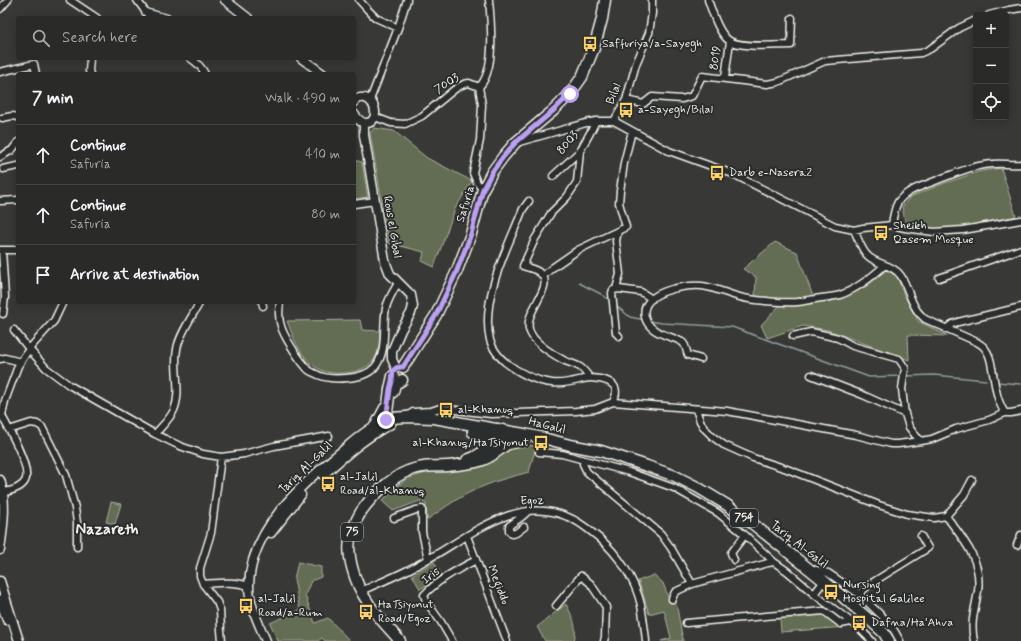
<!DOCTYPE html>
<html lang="en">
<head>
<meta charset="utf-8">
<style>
	:root { --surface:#2a2a28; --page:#363634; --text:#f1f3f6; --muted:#a5a7a8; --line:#464645 }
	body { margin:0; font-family:Mynerve,sans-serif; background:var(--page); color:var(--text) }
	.controls { position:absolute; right:12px; top:12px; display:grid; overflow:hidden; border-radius:4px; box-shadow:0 2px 10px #0003 }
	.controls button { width:36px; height:36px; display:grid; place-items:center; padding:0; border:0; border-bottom:1px solid var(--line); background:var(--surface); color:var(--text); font:20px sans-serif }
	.stop { position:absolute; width:12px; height:12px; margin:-9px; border:3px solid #bca0f2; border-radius:50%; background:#fff }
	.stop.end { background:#bca0f2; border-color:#fff; box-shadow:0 1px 4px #0008 }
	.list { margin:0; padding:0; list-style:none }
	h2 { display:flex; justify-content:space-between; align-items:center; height:52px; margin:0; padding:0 16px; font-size:17px }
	h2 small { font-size:13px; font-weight:400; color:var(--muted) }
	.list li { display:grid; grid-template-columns:26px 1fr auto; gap:12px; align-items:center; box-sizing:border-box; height:60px; padding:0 16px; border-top:1px solid var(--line) }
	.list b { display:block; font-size:15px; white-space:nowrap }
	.list p { margin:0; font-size:13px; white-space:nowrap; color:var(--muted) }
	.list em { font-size:13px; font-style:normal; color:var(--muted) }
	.icon { flex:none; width:22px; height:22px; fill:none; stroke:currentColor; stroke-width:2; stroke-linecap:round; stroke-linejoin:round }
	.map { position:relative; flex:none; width:1021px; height:641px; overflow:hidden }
	.search { position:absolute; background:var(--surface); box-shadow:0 2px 10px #0003; left:16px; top:16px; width:340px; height:44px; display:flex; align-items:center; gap:10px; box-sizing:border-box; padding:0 14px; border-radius:4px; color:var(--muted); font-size:15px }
	.panel { position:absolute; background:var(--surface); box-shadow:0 2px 10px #0003; left:16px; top:72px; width:340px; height:232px; border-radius:4px }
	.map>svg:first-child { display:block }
	.green { fill:#646d53; stroke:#acaf9e }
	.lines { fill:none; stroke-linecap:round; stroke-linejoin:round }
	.stream { stroke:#8d9d9e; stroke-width:1.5 }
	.minor-casing { stroke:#f4f1e8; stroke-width:9 }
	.tertiary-casing { stroke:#f4f1e8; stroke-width:11 }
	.primary-casing { stroke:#f4f1e8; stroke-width:13 }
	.trunk-casing { stroke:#f4f1e8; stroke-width:13 }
	.minor { stroke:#2a2d2e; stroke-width:6 }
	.tertiary { stroke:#2a2d2e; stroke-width:8 }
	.primary { stroke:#2a2d2e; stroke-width:10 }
	.trunk { stroke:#2a2d2e; stroke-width:10 }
	.route { stroke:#bca0f2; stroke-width:5 }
	.labels { text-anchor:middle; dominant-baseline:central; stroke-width:4; stroke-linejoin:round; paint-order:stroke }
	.shield { fill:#2a2d2e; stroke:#b7b6b0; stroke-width:1 }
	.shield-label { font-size:11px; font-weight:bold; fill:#f4f1e8 }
	.poi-label { font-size:12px; fill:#f4f1e8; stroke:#2a2d2e; text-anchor:start }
	.street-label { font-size:12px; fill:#f4f1e8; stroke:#2a2d2e }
	.district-label { font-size:16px; font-weight:bold; fill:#f4f1e8; stroke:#2a2d2e }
</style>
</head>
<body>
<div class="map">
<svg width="1021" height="641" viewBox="0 0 1021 641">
	<rect width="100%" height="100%" fill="#383836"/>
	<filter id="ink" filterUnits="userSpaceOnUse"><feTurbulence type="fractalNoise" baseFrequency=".025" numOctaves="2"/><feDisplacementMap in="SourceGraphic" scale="8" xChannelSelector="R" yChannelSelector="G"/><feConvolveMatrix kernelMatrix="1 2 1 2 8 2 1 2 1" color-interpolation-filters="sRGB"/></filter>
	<g filter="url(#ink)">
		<path class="green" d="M374,128L394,131L427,158L472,181L455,209L434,267L422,261L424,252L389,243L370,133Z
			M354,160L362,162L368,197L354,199Z
			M1001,168L1016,216L967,226L935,229L906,225L902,207L910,197L945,183L981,171Z
			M775,242L797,252L815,302L841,298L867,286L886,270L896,274L904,295L918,321L948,336L908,335L909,360L828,330L803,326L767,338L761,325L779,306L755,297L756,277L743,269Z
			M360,320L362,330L380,331C379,339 380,350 375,358C366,374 334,377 319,369C314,367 308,361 305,357C296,347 292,333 287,321Z
			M515,444L536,446L529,472C514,476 498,480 484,486C463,494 445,507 427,520L426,504L421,501L417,502L393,511L382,501L398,485L409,478L439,469Z
			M111,502L121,504L115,524L106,522Z
			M298,562L321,567V577L311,581L305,595L315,623L328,618L350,641H325L322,638L318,641H278L270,623L300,610L294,579Z
			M434,562L442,576L420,589L412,575Z
			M654,575L663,583L670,602H676L683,641H661L671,638L664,610L649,614L643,594L638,581Z
			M566,604C572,616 578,626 574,641H545L537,627Z
			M829,612L846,627L781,632L780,617Z"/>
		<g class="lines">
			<path class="stream" d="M579,283L601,294L611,301
				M615,305L630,317L645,320
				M648,321L662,323L732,327L869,377L902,376
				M905,376L934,375L986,380
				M997,382L1021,384"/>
			<defs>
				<path id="minor" d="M70,0L97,18
					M137,0L150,18
					M359,0L368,10L376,18L398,28
					M708,0C713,13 717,29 727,39C737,49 777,45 791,45L792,18
					M0,9L8,0
					M145,12L167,18
					M989,15L1009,10L1021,8
					M90,58L89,71L90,74
					M190,58C196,62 202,67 205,74
					M0,72L34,64L36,74
					M725,78L730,41
					M479,87C496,71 491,22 489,0
					M370,100L398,28L407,0
					M626,100L643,104L652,97L682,99L692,96L702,76L767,84L778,82L825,61L921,53L930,49L959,28L976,20
					M375,117L391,123L405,124L422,116L455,89L464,84L469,83L479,87L482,105L480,140L473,173L477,183L483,189
					M2,118L12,116L18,117
					M614,121L669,151L733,174L835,226L854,230L863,228L892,225L905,228L934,232L963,230L1021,220
					M519,142L586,123L596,121H614L626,100L636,64L649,33L652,13V0
					M580,151L577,182L567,197L551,213L535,239L523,266C528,268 536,269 540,273C557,286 521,313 530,332C535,344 554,355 565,361C570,363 575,364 580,367C584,370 587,374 590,378
					M0,157L12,150L18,142
					M3,169L18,166
					M553,176L580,151L590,133L596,121
					M0,201L18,200
					M354,204L375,201
					M892,225C893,217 894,209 898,202C906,190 923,186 935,181C954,174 973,165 993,164C1003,163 1012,165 1021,164
					M854,230C858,238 861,249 867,255C876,265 893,264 901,276C907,285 909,297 915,307C917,312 921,315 925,319L977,342C980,344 984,346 986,350C990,355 991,362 992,368C995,383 996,400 1005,413
					M0,250H18
					M2,250L5,297L3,314
					M543,276L552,268L578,250L626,227L619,203L620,191L624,163L632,131
					M939,278L1021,249
					M616,289L620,274L616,241L618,231
					M262,302L263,306
					M280,302C279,310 278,318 281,326C283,335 298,358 305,366C307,369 311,372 314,373C324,379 337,379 347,378C358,377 368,375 375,367C388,351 382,327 386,308C388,299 394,290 398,283
					M946,329L952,324L958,322L1021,307
					M14,330L29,349L46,368L69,385L155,434L180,446L203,454L221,457L244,454L274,446L329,436
					M619,336L616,333L612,293L613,290L619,289L641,292L652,299
					M793,336L811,332L825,335L838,338L853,346L899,359L905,368L902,389L905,414L909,427L915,435L921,441
					M0,359L5,358L21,362
					M701,359L688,355C686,351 686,344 682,342C679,340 676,339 673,338C662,334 648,330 645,317C639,292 685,284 702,286C718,288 733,297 749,299C761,301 785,303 797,302C805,301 814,299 821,298C827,297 834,297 840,295C857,289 872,277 885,265
					M811,375L863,395L905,414
					M613,402L727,411L856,435L891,444H898L921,441L932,439L956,429L989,420L1005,413H1011L1021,411
					M698,409L697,412L700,421L704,428L713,437L724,445L753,458L787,469L879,505L907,514L934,518L946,516L964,495L972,480
					M407,416L413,412L431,411L440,408L491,414L576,411L595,409L613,402C620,388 614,382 600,379C597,379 594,378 591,378C587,378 583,379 579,380C571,382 561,384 552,383C535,381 518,372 505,362C499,357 492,348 490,340C480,298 508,247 523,209L529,201
					M9,430L31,423L37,424L42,427L66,475L75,508L77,523V547
					M155,434C161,427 170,419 174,410C182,391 173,369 177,349C179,335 193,315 200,302
					M539,452L562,454L629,472L674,488L718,513L745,535L774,562L787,571L814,594
					M221,457L211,533L200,568V576L203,584L217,602L220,610L221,630L222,641
					M584,460L583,464L587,472L661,534L671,548L692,584
					M0,491C3,491 7,492 9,491C14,490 23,486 25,481C32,470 9,429 3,418L2,415L5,401L18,366L29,349L54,321L63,302
					M946,516C964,540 982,560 978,591C975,610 970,622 974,641
					M394,518L416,510L422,509V532L428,559
					M524,527L516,533L512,534L509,531V526C516,520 522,518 528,511
					M467,536L507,641
					M1017,545L1021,535
					M734,560L731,553L745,535
					M812,569L828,573L859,594L889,623L895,632L900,641
					M824,581L814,594L858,627L872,641
					M203,584C219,583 234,581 249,586
					M361,591C381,582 402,574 421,563C465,540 515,493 568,517C579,521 589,530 598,537C618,554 635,579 641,605C643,617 645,629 646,641
					M859,594L870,584L928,548L921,536
					M672,599L675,592L692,584L768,563L774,562
					M556,606L581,576L590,583L606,607L605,637L604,641
					M686,623L824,611L841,624L851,622
					M452,641L441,622L426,601L424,595C437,580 459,569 476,560"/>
				<path id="tertiary" d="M225,0L248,18
					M301,58L323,74
					M354,102L356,99C377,91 381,124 366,123C360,123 357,118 354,114
					M364,123V135L385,261L390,274L411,295L413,306L411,313L401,330L392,351V359L396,368
					M323,475C344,457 365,437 391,424
					M0,480C7,502 3,527 0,550
					M271,533L301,495
					M0,581L19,641
					M0,600L7,620
					M266,641C259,624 249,605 249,586C250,529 303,483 343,450C355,440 367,429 380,423"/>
				<path id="primary" d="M403,367L436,315L456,273L471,234L483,189L492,172L503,157L515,143L554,110L570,94L582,77L594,48L602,19L605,0
					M393,392L395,384L402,380
					M386,420L391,418L406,417L434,418L524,434L543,438L570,445L601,451L647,466L675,476L697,487L727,505L753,524L824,581L871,621L884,633L889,641
					M389,423L386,420L390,389L393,376
					M376,425L385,408
					M473,432L500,438L522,441"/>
				<path id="trunk" d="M473,432C481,436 488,442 483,451
					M467,460C477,457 486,450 492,441C494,437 496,433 498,429
					M400,641C389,628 376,616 367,601C356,585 345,555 351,535C354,525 359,513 366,505C376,492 393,477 408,471C422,465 433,467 447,466C458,465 470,464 480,461C491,458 497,451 506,445C511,443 516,442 521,441"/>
			</defs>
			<use href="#minor" class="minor-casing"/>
			<use href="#tertiary" class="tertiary-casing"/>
			<use href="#primary" class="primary-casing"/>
			<use href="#trunk" class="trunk-casing"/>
			<use href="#minor" class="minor"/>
			<use href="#tertiary" class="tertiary"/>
			<use href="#primary" class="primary"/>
			<use href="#trunk" class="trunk"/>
		</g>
	</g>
	<g class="lines" filter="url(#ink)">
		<path class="route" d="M386,420L390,389L392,381L393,371L396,368L400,367H403L436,315L456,273L471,234L483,189L492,172L503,157L515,143L554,110L570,94"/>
	</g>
	<defs>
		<symbol id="bus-bare" viewBox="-9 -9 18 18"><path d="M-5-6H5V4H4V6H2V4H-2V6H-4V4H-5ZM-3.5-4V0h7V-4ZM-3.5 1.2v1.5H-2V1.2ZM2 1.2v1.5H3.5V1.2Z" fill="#ffd166" stroke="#2a2d2e" stroke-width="2.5" paint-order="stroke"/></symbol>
	</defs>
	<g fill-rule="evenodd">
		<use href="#bus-bare" x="579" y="33" width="22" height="22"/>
		<use href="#bus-bare" x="615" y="99" width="22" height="22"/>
		<use href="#bus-bare" x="706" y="162" width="22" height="22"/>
		<use href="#bus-bare" x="870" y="222" width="22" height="22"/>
		<use href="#bus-bare" x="435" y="399" width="22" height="22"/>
		<use href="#bus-bare" x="530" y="432" width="22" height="22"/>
		<use href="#bus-bare" x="317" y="473" width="22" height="22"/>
		<use href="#bus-bare" x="820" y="581" width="22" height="22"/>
		<use href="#bus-bare" x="235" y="595" width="22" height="22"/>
		<use href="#bus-bare" x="355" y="601" width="22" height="22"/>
		<use href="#bus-bare" x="848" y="612" width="22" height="22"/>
	</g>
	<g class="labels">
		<g class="shield">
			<rect x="730" y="509" width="28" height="18" rx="3"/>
			<rect x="341" y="523" width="22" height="18" rx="3"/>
		</g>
		<g class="shield-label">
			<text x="744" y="518">754</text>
			<text x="352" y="532">75</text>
		</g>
		<g class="poi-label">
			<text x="602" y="44">Saffuriya/a-Sayegh</text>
			<text x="638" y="110">a-Sayegh/Bilal</text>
			<text x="729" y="173">Darb e-Nasera2</text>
			<text x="893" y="226">Sheikh<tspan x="893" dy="14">Qasem Mosque</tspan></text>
			<text x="458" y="410">al-Khanuq</text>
			<text x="529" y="443" text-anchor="end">al-Khanuq/HaTsiyonut</text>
			<text x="340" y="477">al-Jalil<tspan x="340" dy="14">Road/al-Khanuq</tspan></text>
			<text x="843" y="585">Nursing<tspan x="843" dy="14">Hospital Galilee</tspan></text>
			<text x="258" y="599">al-Jalil<tspan x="258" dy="14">Road/a-Rum</tspan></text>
			<text x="378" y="605">HaTsiyonut<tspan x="378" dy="14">Road/Egoz</tspan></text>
			<text x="871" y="623">Dafna/Ha'Ahva</text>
		</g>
		<g class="street-label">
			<text transform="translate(716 58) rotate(-82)">8019</text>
			<text transform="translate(447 84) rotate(-33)">7003</text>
			<text transform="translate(614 94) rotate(-68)">Bilal</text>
			<text transform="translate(568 143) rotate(-51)">8003</text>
			<text transform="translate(466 204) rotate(-73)">Safuria</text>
			<text transform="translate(392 227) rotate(80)">Rous el Gibal</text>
			<text transform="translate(547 426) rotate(14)">HaGalil</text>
			<text transform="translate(306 468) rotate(-44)">Tariq Al-Galil</text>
			<text transform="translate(532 501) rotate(-3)">Egoz</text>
			<text transform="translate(799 545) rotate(38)">Tariq Al-Galil</text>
			<text transform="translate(431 576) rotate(-38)">Iris</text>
			<text transform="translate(498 585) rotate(69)">Megiddo</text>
		</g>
		<g class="district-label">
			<text x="107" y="529">Nazareth</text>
		</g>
	</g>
</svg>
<div class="controls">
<button>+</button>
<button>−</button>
<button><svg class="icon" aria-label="locate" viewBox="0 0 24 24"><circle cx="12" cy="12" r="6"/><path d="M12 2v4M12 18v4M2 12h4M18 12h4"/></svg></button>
</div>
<div class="stop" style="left:570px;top:94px"></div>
<div class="stop end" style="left:386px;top:420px"></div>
<div class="search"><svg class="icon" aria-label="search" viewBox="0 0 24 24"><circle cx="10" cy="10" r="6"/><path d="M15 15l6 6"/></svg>Search here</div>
<section class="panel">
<h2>7 min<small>Walk · 490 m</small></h2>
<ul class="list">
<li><svg class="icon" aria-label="ahead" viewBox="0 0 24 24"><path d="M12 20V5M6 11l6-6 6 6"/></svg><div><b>Continue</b><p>Safuria</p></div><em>410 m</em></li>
<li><svg class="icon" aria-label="ahead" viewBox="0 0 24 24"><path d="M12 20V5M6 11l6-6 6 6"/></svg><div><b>Continue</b><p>Safuria</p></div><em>80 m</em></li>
<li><svg class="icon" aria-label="arrive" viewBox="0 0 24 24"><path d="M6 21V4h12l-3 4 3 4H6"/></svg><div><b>Arrive at destination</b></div></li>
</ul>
</section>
</div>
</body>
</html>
